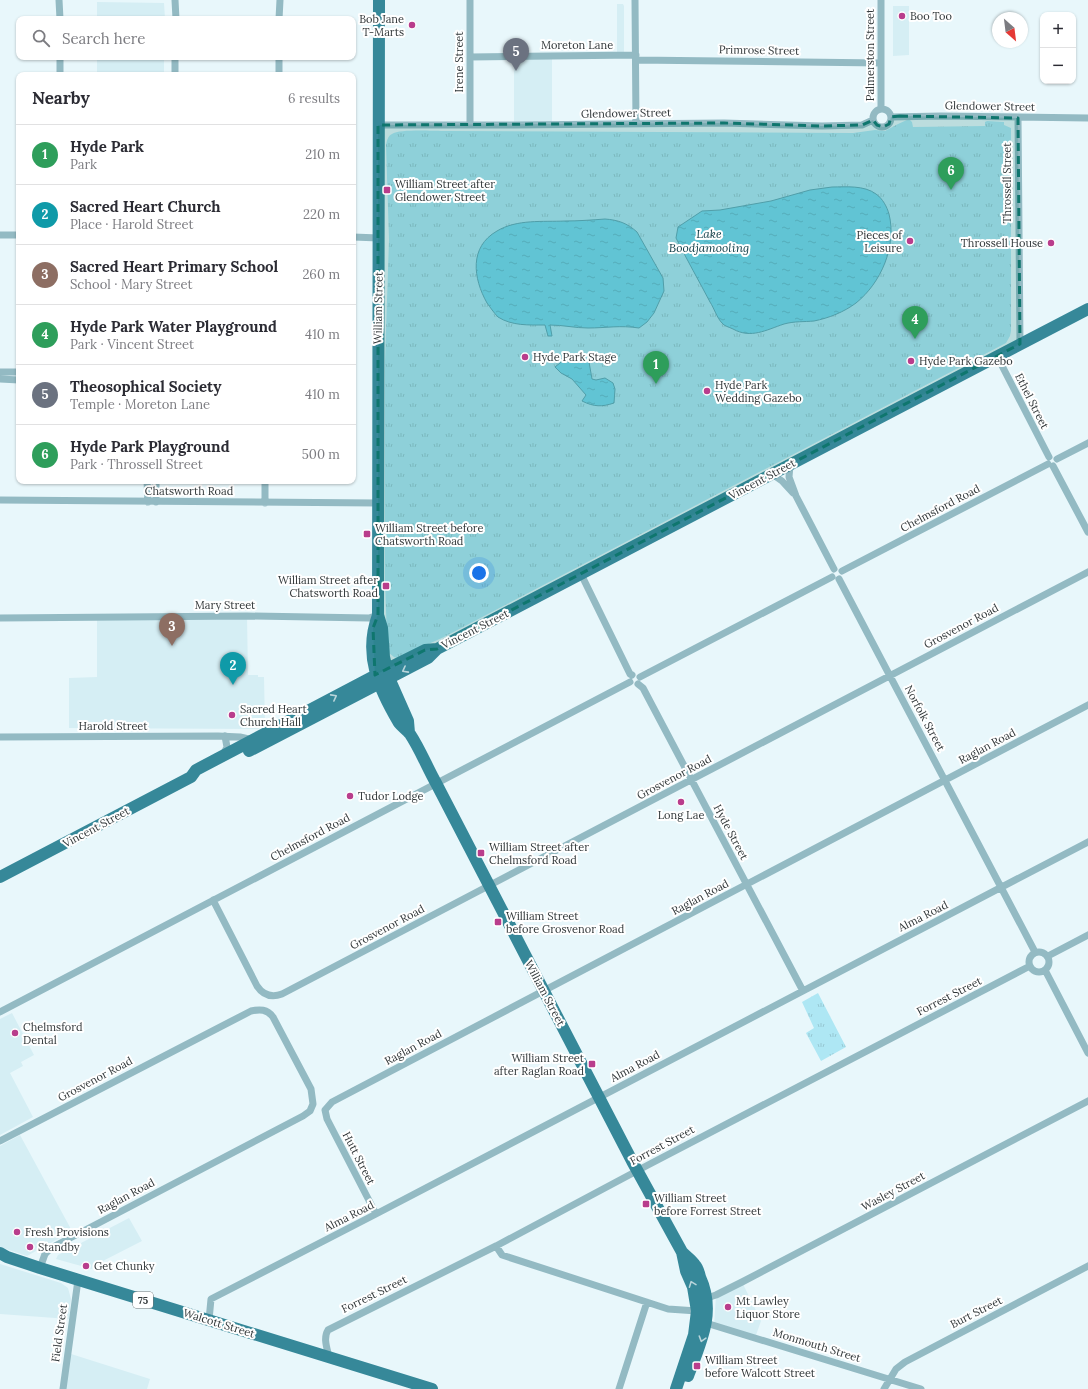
<!DOCTYPE html>
<html lang="en">
<head>
<meta charset="utf-8">
<style>
	:root { --surface:#fff; --page:#f7f7f7; --text:#2b2b33; --muted:#7c7c81; --line:#e1e1e2; --accent:#1a73e8 }
	body { margin:0; font-family:Lora,serif; background:var(--page); color:var(--text) }
	.controls { position:absolute; right:12px; top:12px; display:grid; overflow:hidden; border-radius:8px; box-shadow:0 1px 3px #0004 }
	.controls button { width:36px; height:36px; display:grid; place-items:center; padding:0; border:0; border-bottom:1px solid var(--line); background:var(--surface); color:var(--text); font:20px sans-serif }
	.compass { position:absolute; left:992px; top:12px; width:36px; height:36px; border-radius:50%; background:var(--surface); box-shadow:0 1px 3px #0004; rotate:152deg }
	.you { position:absolute; left:479px; top:573px; width:14px; height:14px; margin:-10px; border:3px solid #fff; border-radius:50%; background:#1a73e8; box-shadow:0 0 0 6px #1a73e833 }
	.badge { display:grid; place-items:center; width:26px; height:26px; border-radius:50%; background:var(--accent); color:#fff; font-size:13px; font-weight:700 }
	.pin { position:absolute; translate:-50% -33px; filter:drop-shadow(0 1px 2px #0008) }
	.pin::after { content:''; position:absolute; top:21px; width:14px; height:12px; background:inherit; clip-path:polygon(0 0,100% 0,50% 100%) }
	.list { margin:0; padding:0; list-style:none }
	h2 { display:flex; justify-content:space-between; align-items:center; height:52px; margin:0; padding:0 16px; font-size:17px }
	h2 small { font-size:13px; font-weight:400; color:var(--muted) }
	.list li { display:grid; grid-template-columns:26px 1fr auto; gap:12px; align-items:center; box-sizing:border-box; height:60px; padding:0 16px; border-top:1px solid var(--line) }
	.list b { display:block; font-size:15px; white-space:nowrap }
	.list p { margin:0; font-size:13px; white-space:nowrap; color:var(--muted) }
	.list em { font-size:13px; font-style:normal; color:var(--muted) }
	.icon { flex:none; width:22px; height:22px; fill:none; stroke:currentColor; stroke-width:2; stroke-linecap:round; stroke-linejoin:round }
	.map { position:relative; flex:none; width:1088px; height:1389px; overflow:hidden }
	.search { position:absolute; background:var(--surface); box-shadow:0 1px 3px #0004; left:16px; top:16px; width:340px; height:44px; display:flex; align-items:center; gap:10px; box-sizing:border-box; padding:0 14px; border-radius:8px; color:var(--muted); font-size:15px }
	.panel { position:absolute; background:var(--surface); box-shadow:0 1px 3px #0004; left:16px; top:72px; width:340px; height:412px; border-radius:8px }
	.map>svg:first-child { display:block }
	.built { fill:#d5eef4 }
	.park { fill:url(#park-tufts) }
	.water { fill:url(#water-ripples); stroke:#61a8b8 }
	.lines { fill:none; stroke-linecap:round; stroke-linejoin:round }
	.minor { stroke:#93bac3; stroke-width:7 }
	.primary { stroke:#368899; stroke-width:12 }
	.oneway { stroke:#b9d5db }
	.marked { fill:#0f766e; fill-opacity:0.2; stroke:#0f766e; stroke-width:3; stroke-dasharray:8 5; stroke-linejoin:round }
	.poi-dot { fill:#b93d8c; stroke:#fff; stroke-width:1.5 }
	.labels { text-anchor:middle; dominant-baseline:central; stroke-width:4; stroke-linejoin:round; paint-order:stroke }
	.shield { fill:#fff; stroke:#6f7374; stroke-width:1 }
	.shield-label { font-size:10px; font-weight:bold; fill:#313739 }
	.poi-label { font-size:11px; fill:#313739; stroke:#fff; text-anchor:start }
	.street-label { font-size:11px; fill:#313739; stroke:#fff }
	.water-label { font-size:12px; font-style:italic; fill:#0f3d47; stroke:#fff }
</style>
</head>
<body>
<div class="map">
<svg width="1088" height="1389" viewBox="0 0 1088 1389">
	<defs>
		<pattern id="park-tufts" width="24" height="20" patternUnits="userSpaceOnUse"><rect width="24" height="20" fill="#aee7f4"/><path d="M3 7l-1-3M5 7V3M7 7l1-3M15 17l-1-3M17 17v-4M19 17l1-3" fill="none" stroke="#96c7d2"/></pattern>
		<pattern id="water-ripples" width="26" height="14" patternUnits="userSpaceOnUse"><rect width="26" height="14" fill="#76d8ee"/><path d="M2 4q2-2 4 0t4 0M15 11q2-2 4 0t4 0" fill="none" stroke="#67bacd"/></pattern>
	</defs>
	<rect width="100%" height="100%" fill="#e8f7fb"/>
	<path class="built" d="M97,2L164,3L165,19H97Z
		M617,4H623L624,6V55L617,56Z
		M893,6H909V55L893,56Z
		M514,56H552V124L514,125Z
		M97,57H164V75H97Z
		M247,616L248,675H258V677H264L265,725L258,729L69,728V678L97,677V617Z
		M12,1013L34,1055L21,1062L23,1066L10,1073L33,1117L0,1135V1019Z
		M20,1135L72,1231L27,1256L0,1247V1146Z
		M129,1218L142,1241L93,1266L92,1269L56,1259L58,1255Z
		M0,1264L61,1283L68,1288L71,1299L69,1319L0,1314Z
		M742,1282L761,1321L755,1338L714,1326L716,1295Z
		M68,1353L150,1379L147,1389H63Z"/>
	<path class="park" d="M909,119L912,122L913,127L985,126V122L987,121L1004,122V125L1011,128V331L1010,336L1006,343L444,637L397,658L394,657L389,653L387,641L385,580V361L389,240L386,145C387,140 388,136 392,134C399,129 432,131 443,131L853,133L875,130L885,131L898,124Z
		M818,993L846,1047L821,1061L806,1033L814,1028L802,1002Z"/>
	<path class="water" d="M832,187C846,187 864,185 876,194C883,199 887,207 889,214C897,246 881,283 856,303C844,312 829,318 814,321C804,322 795,321 784,324C766,330 751,339 733,329C729,327 724,326 722,323C717,318 714,308 710,302C699,281 687,260 676,238L678,227L702,211L720,210L771,201L810,190Z
		M605,219C618,220 627,223 637,232L663,278L664,291L654,313L647,322L639,328C620,325 606,328 588,328C575,328 563,325 550,325L552,336H548L545,325C529,325 512,326 498,317C494,313 490,307 487,303C473,278 469,247 497,231C517,219 543,222 565,221C578,221 592,220 605,219Z
		M580,356L589,362L592,379L596,380L605,378L613,383L615,389L614,403C602,407 594,407 582,401L586,395L572,379L561,373L555,367L565,359L568,362H571Z"/>
	<g class="lines">
		<path class="minor" d="M59,0L60,19
			M175,0L176,19
			M635,0L636,124
			M881,0V109
			M279,19L280,0
			M175,57V75
			M470,57L636,55
			M636,60L881,63
			M60,75V57
			M279,75V57
			M873 118a9 9 0 1 1 18 0a9 9 0 1 1-18 0Z
			M891,117L941,116L1088,118
			M1018,118L1020,344
			M378,125H514L724,123L822,126L862,125L873,120
			M470,125V0
			M0,235H19
			M353,237L379,238
			M997,356L1049,457
			M0,372H19
			M0,379L19,380
			M1057,459L1088,443
			M790,465L789,477L796,496L834,569
			M1053,466L1088,532
			M772,474L782,481L793,493
			M147,481L148,502
			M0,500L377,503
			M156,502V481
			M265,503V481
			M842,571L1048,464
			M581,574L630,674L632,675
			M839,579L1035,952
			M0,618L247,616L369,618L378,615
			M640,677L832,577
			M638,684L643,688L803,991
			M0,737L218,736L240,737L253,740
			M223,755L227,747L225,736
			M213,900L257,986C263,995 271,998 282,994L1088,572
			M1029 962a10 10 0 1 1 20 0a10 10 0 1 1-20 0Z
			M1048,956L1088,935
			M1045,970L1088,1053
			M0,1012L630,682
			M0,1141L251,1011C260,1009 267,1009 273,1017L311,1089L313,1104L310,1111L303,1116L51,1248L45,1254L40,1268
			M376,1214L327,1119L325,1110L332,1102L1088,705
			M496,1246L502,1255L668,1309L697,1311
			M707,1298L716,1295L742,1282L1088,1101
			M209,1320L211,1299L376,1214L1088,842
			M706,1323L921,1389
			M329,1357C327,1348 323,1338 328,1330L496,1246L648,1165L1030,966
			M63,1389L78,1280
			M619,1389L647,1302
			M884,1389L896,1369L905,1362L1088,1266"/>
		<path class="primary" d="M379,0L378,615C363,655 379,689 399,723C402,727 407,730 410,734C420,749 427,767 436,783L632,1161L682,1252L686,1271L693,1287L697,1311L694,1335L676,1389
			M378,615L382,628L384,657L389,678L408,721L409,733
			M249,751L428,658L437,649
			M0,877L191,777L196,770L395,665L425,650L437,649L1088,309
			M682,1252C686,1256 692,1260 695,1265C698,1268 699,1273 700,1277C716,1312 701,1342 688,1376
			M0,1253L7,1257L40,1268L432,1389"/>
	</g>
	<defs><path id="oneway-chevron" d="M-2-3.5L2.5 0L-2 3.5" fill="none" stroke-width="1.6" stroke-linecap="round" stroke-linejoin="round"/></defs>
	<g class="oneway">
		<use href="#oneway-chevron" transform="translate(405 670) rotate(152)"/>
		<use href="#oneway-chevron" transform="translate(334 697) rotate(-28)"/>
		<use href="#oneway-chevron" transform="translate(692 1284) rotate(-111)"/>
		<use href="#oneway-chevron" transform="translate(702 1339) rotate(107)"/>
	</g>
	<path class="marked" d="M900,116L1018,118L1020,344L437,649L425,650L375,675L373,628L378,615V125L724,123L822,126L862,125L873,120L877,125L883,127L889,124L891,117Z"/>
	<g class="poi-dot">
		<circle cx="902" cy="16" r="4"/>
		<circle cx="412" cy="25" r="4"/>
		<rect x="383" y="186" width="8" height="8" rx="2"/>
		<circle cx="910" cy="241" r="4"/>
		<circle cx="1051" cy="243" r="4"/>
		<circle cx="525" cy="357" r="4"/>
		<circle cx="911" cy="361" r="4"/>
		<circle cx="707" cy="391" r="4"/>
		<rect x="363" y="530" width="8" height="8" rx="2"/>
		<rect x="382" y="582" width="8" height="8" rx="2"/>
		<circle cx="232" cy="715" r="4"/>
		<circle cx="350" cy="796" r="4"/>
		<circle cx="681" cy="802" r="4"/>
		<rect x="477" y="849" width="8" height="8" rx="2"/>
		<rect x="494" y="918" width="8" height="8" rx="2"/>
		<circle cx="15" cy="1033" r="4"/>
		<rect x="588" y="1060" width="8" height="8" rx="2"/>
		<rect x="642" y="1200" width="8" height="8" rx="2"/>
		<circle cx="17" cy="1232" r="4"/>
		<circle cx="30" cy="1247" r="4"/>
		<circle cx="86" cy="1266" r="4"/>
		<circle cx="728" cy="1307" r="4"/>
		<rect x="693" y="1362" width="8" height="8" rx="2"/>
	</g>
	<g class="labels">
		<rect class="shield" x="133" y="1292" width="20" height="16" rx="3"/>
		<g class="shield-label">
			<text x="143" y="1300">75</text>
		</g>
		<g class="poi-label">
			<text x="910" y="16">Boo Too</text>
			<text x="404" y="19" text-anchor="end">Bob Jane<tspan x="404" dy="13">T-Marts</tspan></text>
			<text x="395" y="184">William Street after<tspan x="395" dy="13">Glendower Street</tspan></text>
			<text x="902" y="235" text-anchor="end">Pieces of<tspan x="902" dy="13">Leisure</tspan></text>
			<text x="1043" y="243" text-anchor="end">Throssell House</text>
			<text x="533" y="357">Hyde Park Stage</text>
			<text x="919" y="361">Hyde Park Gazebo</text>
			<text x="715" y="385">Hyde Park<tspan x="715" dy="13">Wedding Gazebo</tspan></text>
			<text x="375" y="528">William Street before<tspan x="375" dy="13">Chatsworth Road</tspan></text>
			<text x="378" y="580" text-anchor="end">William Street after<tspan x="378" dy="13">Chatsworth Road</tspan></text>
			<text x="240" y="709">Sacred Heart<tspan x="240" dy="13">Church Hall</tspan></text>
			<text x="358" y="796">Tudor Lodge</text>
			<text x="681" y="815" text-anchor="middle">Long Lae</text>
			<text x="489" y="847">William Street after<tspan x="489" dy="13">Chelmsford Road</tspan></text>
			<text x="506" y="916">William Street<tspan x="506" dy="13">before Grosvenor Road</tspan></text>
			<text x="23" y="1027">Chelmsford<tspan x="23" dy="13">Dental</tspan></text>
			<text x="584" y="1058" text-anchor="end">William Street<tspan x="584" dy="13">after Raglan Road</tspan></text>
			<text x="654" y="1198">William Street<tspan x="654" dy="13">before Forrest Street</tspan></text>
			<text x="25" y="1232">Fresh Provisions</text>
			<text x="38" y="1247">Standby</text>
			<text x="94" y="1266">Get Chunky</text>
			<text x="736" y="1301">Mt Lawley<tspan x="736" dy="13">Liquor Store</tspan></text>
			<text x="705" y="1360">William Street<tspan x="705" dy="13">before Walcott Street</tspan></text>
		</g>
		<g class="street-label">
			<text x="577" y="45">Moreton Lane</text>
			<text transform="translate(759 50) rotate(1)">Primrose Street</text>
			<text transform="translate(870 55) rotate(-90)">Palmerston Street</text>
			<text transform="translate(459 62) rotate(-90)">Irene Street</text>
			<text transform="translate(990 106) rotate(1)">Glendower Street</text>
			<text transform="translate(626 113) rotate(-1)">Glendower Street</text>
			<text transform="translate(1007 183) rotate(-90)">Throssell Street</text>
			<text transform="translate(378 308) rotate(-89)">William Street</text>
			<text transform="translate(1032 401) rotate(63)">Ethel Street</text>
			<text transform="translate(762 479) rotate(-28)">Vincent Street</text>
			<text x="189" y="491">Chatsworth Road</text>
			<text transform="translate(940 508) rotate(-28)">Chelmsford Road</text>
			<text x="225" y="605">Mary Street</text>
			<text transform="translate(961 626) rotate(-28)">Grosvenor Road</text>
			<text transform="translate(475 629) rotate(-27)">Vincent Street</text>
			<text transform="translate(925 718) rotate(62)">Norfolk Street</text>
			<text x="113" y="726">Harold Street</text>
			<text transform="translate(987 746) rotate(-28)">Raglan Road</text>
			<text transform="translate(674 777) rotate(-28)">Grosvenor Road</text>
			<text transform="translate(96 827) rotate(-28)">Vincent Street</text>
			<text transform="translate(731 832) rotate(62)">Hyde Street</text>
			<text transform="translate(310 837) rotate(-28)">Chelmsford Road</text>
			<text transform="translate(700 897) rotate(-28)">Raglan Road</text>
			<text transform="translate(923 916) rotate(-27)">Alma Road</text>
			<text transform="translate(387 927) rotate(-28)">Grosvenor Road</text>
			<text transform="translate(545 993) rotate(62)">William Street</text>
			<text transform="translate(949 996) rotate(-27)">Forrest Street</text>
			<text transform="translate(413 1047) rotate(-28)">Raglan Road</text>
			<text transform="translate(635 1066) rotate(-28)">Alma Road</text>
			<text transform="translate(95 1079) rotate(-28)">Grosvenor Road</text>
			<text transform="translate(662 1145) rotate(-28)">Forrest Street</text>
			<text transform="translate(359 1158) rotate(63)">Hutt Street</text>
			<text transform="translate(893 1191) rotate(-28)">Wasley Street</text>
			<text transform="translate(126 1196) rotate(-28)">Raglan Road</text>
			<text transform="translate(349 1216) rotate(-27)">Alma Road</text>
			<text transform="translate(374 1294) rotate(-26)">Forrest Street</text>
			<text transform="translate(976 1312) rotate(-27)">Burt Street</text>
			<text transform="translate(219 1323) rotate(17)">Walcott Street</text>
			<text transform="translate(59 1333) rotate(-82)">Field Street</text>
			<text transform="translate(817 1345) rotate(17)">Monmouth Street</text>
		</g>
		<g class="water-label">
			<text x="709" y="233">Lake<tspan x="709" dy="14">Boodjamooling</tspan></text>
		</g>
	</g>
</svg>
<div class="controls">
<button>+</button>
<button>−</button>
</div>
<svg class="compass" viewBox="-18 -18 36 36"><path d="M0-13l5 13h-10z" fill="#e53935"/><path d="M0 13l5-13h-10z" fill="#7c7c81"/></svg>
<div class="you"></div>
<div class="pin badge" style="left:656px;top:384px;background:#2e9e5b">1</div>
<div class="pin badge" style="left:233px;top:685px;background:#0f9aa8">2</div>
<div class="pin badge" style="left:172px;top:646px;background:#8d6e63">3</div>
<div class="pin badge" style="left:915px;top:339px;background:#2e9e5b">4</div>
<div class="pin badge" style="left:516px;top:71px;background:#6b7280">5</div>
<div class="pin badge" style="left:951px;top:190px;background:#2e9e5b">6</div>
<div class="search"><svg class="icon" aria-label="search" viewBox="0 0 24 24"><circle cx="10" cy="10" r="6"/><path d="M15 15l6 6"/></svg>Search here</div>
<section class="panel">
<h2>Nearby<small>6 results</small></h2>
<ul class="list">
<li><span class="badge" style="background:#2e9e5b">1</span><div><b>Hyde Park</b><p>Park</p></div><em>210 m</em></li>
<li><span class="badge" style="background:#0f9aa8">2</span><div><b>Sacred Heart Church</b><p>Place · Harold Street</p></div><em>220 m</em></li>
<li><span class="badge" style="background:#8d6e63">3</span><div><b>Sacred Heart Primary School</b><p>School · Mary Street</p></div><em>260 m</em></li>
<li><span class="badge" style="background:#2e9e5b">4</span><div><b>Hyde Park Water Playground</b><p>Park · Vincent Street</p></div><em>410 m</em></li>
<li><span class="badge" style="background:#6b7280">5</span><div><b>Theosophical Society</b><p>Temple · Moreton Lane</p></div><em>410 m</em></li>
<li><span class="badge" style="background:#2e9e5b">6</span><div><b>Hyde Park Playground</b><p>Park · Throssell Street</p></div><em>500 m</em></li>
</ul>
</section>
</div>
</body>
</html>
